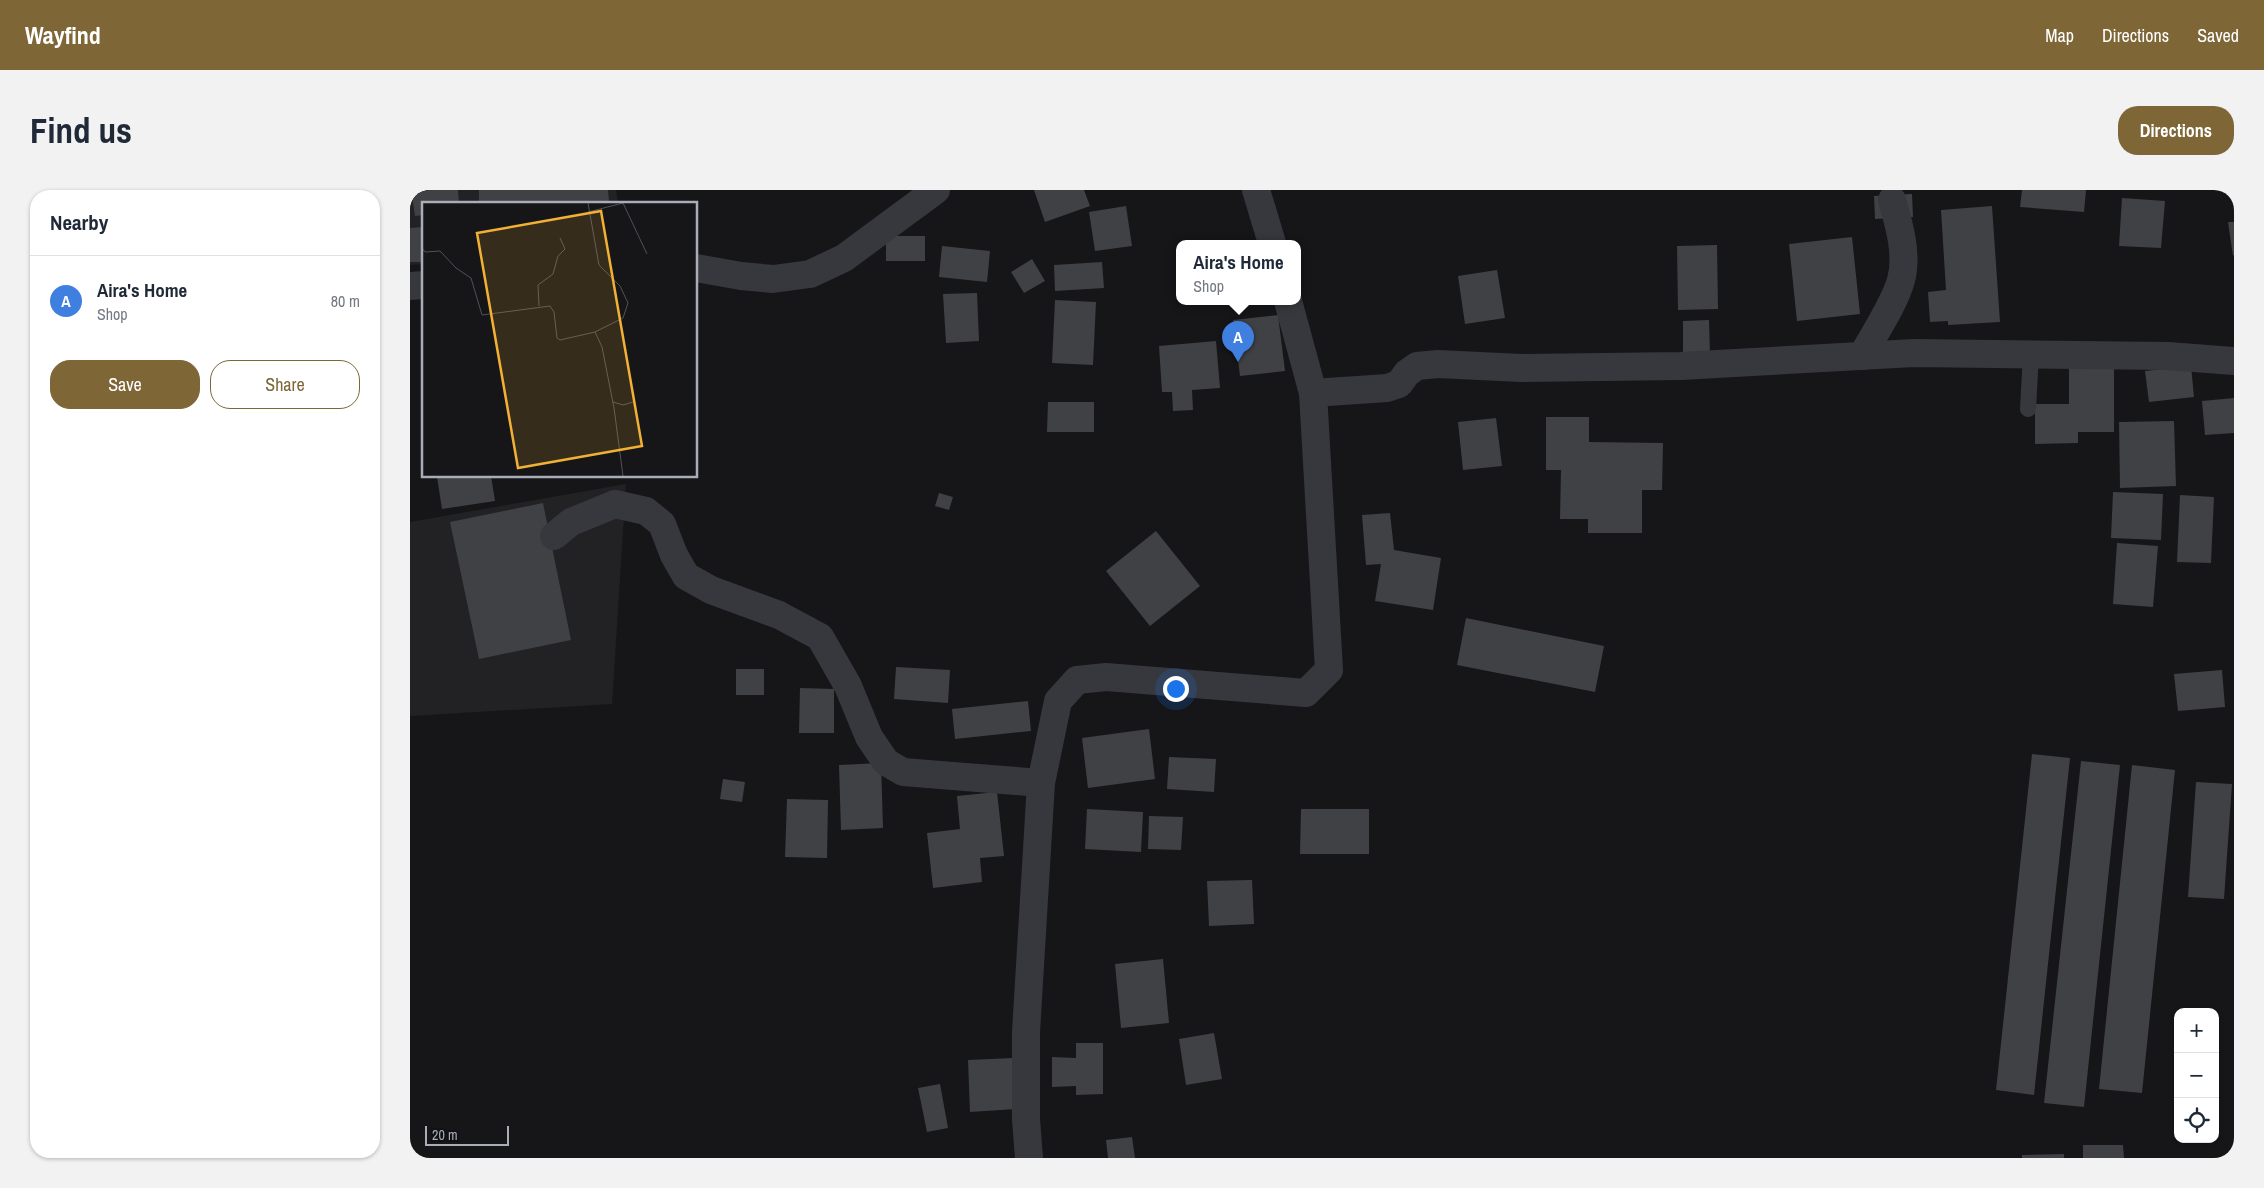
<!DOCTYPE html>
<html lang="en">
<head>
<meta charset="utf-8">
<style>
	:root { --surface:#fff; --page:#f2f2f3; --text:#1f2937; --muted:#747a83; --line:#e0e1e3; --accent:#7e6636 }
	body { margin:0; font-family:"Archivo Narrow",sans-serif; background:var(--page); color:var(--text) }
	.controls { position:absolute; right:15px; bottom:15px; display:grid; overflow:hidden; border-radius:10px; box-shadow:0 1px 4px #0004 }
	.controls button { width:45px; height:45px; display:grid; place-items:center; padding:0; border:0; border-bottom:1px solid var(--line); background:var(--surface); color:var(--text); font:25px sans-serif }
	.scale { position:absolute; left:15px; bottom:12px; width:84px; box-sizing:border-box; padding-left:5px; border:2px solid #a8adb8; border-top:0; font-size:14px; line-height:18px; white-space:nowrap; color:#a8adb8; -webkit-text-stroke:4px #111113; paint-order:stroke }
	.you { position:absolute; left:765px; top:498px; width:18px; height:18px; margin:-12px; border:4px solid #fff; border-radius:50%; background:#1a73e8; box-shadow:0 0 0 8px #1a73e833 }
	.badge { display:grid; place-items:center; width:32px; height:32px; border-radius:50%; background:var(--accent); color:#fff; font-size:16px; font-weight:700 }
	.pin { position:absolute; translate:-50% -41px; filter:drop-shadow(0 1px 2px #0008) }
	.pin::after { content:''; position:absolute; top:26px; width:18px; height:15px; background:inherit; clip-path:polygon(0 0,100% 0,50% 100%) }
	.popup { position:absolute; left:766px; top:50px; width:125px; height:65px; box-sizing:border-box; display:grid; place-content:center; border-radius:10px; background:var(--surface); filter:drop-shadow(0 1px 4px #0005); font-size:16px; white-space:nowrap; color:var(--muted) }
	.popup b { font-size:19px; color:var(--text) }
	.popup::after { content:''; position:absolute; left:50%; top:100%; margin-left:-10px; border:10px solid transparent; border-top-color:var(--surface) }
	.list { margin:0; padding:0; list-style:none }
	h2 { display:flex; justify-content:space-between; align-items:center; height:65px; margin:0; padding:0 20px; font-size:21px }
	h2 small { font-size:16px; font-weight:400; color:var(--muted) }
	.list li { display:grid; grid-template-columns:32px 1fr auto; gap:15px; align-items:center; box-sizing:border-box; height:90px; padding:0 20px; border-top:1px solid var(--line) }
	.list b { display:block; font-size:19px; white-space:nowrap }
	.list p { margin:0; font-size:16px; white-space:nowrap; color:var(--muted) }
	.list em { font-size:16px; font-style:normal; color:var(--muted) }
	.actions { display:flex; gap:10px; padding:15px 20px }
	.actions a { flex:1; padding:11px 0; border:1px solid var(--accent); border-radius:20px; text-align:center; font-size:18px; color:var(--accent) }
	.actions .main { background:var(--accent); color:#fff }
	.icon { flex:none; width:28px; height:28px; fill:none; stroke:currentColor; stroke-width:2; stroke-linecap:round; stroke-linejoin:round }
	.map { position:relative; flex:none; width:1824px; height:968px; overflow:hidden; border-radius:20px }
	header { display:flex; align-items:center; gap:30px; box-sizing:border-box; height:70px; padding:0 25px; background:var(--accent); color:#fff }
	header strong { font-size:24px }
	nav { display:flex; gap:28px; margin-inline-start:auto; font-size:18px }
	.intro { display:flex; align-items:center; justify-content:space-between; box-sizing:border-box; height:120px; padding:0 30px }
	h1 { margin:0; font-size:35px }
	.button { padding:12px 22px; border-radius:20px; background:var(--accent); color:#fff; font-size:18px; font-weight:700 }
	main { display:flex; gap:30px; padding:0 30px }
	aside { flex:1; background:var(--surface); border-radius:20px; box-shadow:0 1px 4px #0004 }
	.map>svg:first-child { display:block }
	.built { fill:#222225 }
	.building { fill:#404145 }
	.lines { fill:none; stroke-linecap:round; stroke-linejoin:round }
	.service { stroke:#37383d; stroke-width:16 }
	.minor { stroke:#37383d; stroke-width:28 }
	.tertiary { stroke:#37383d; stroke-width:28 }
	.inset-road { fill:none; stroke:#505258; stroke-width:1 }
	.view { fill:#f2b134; fill-opacity:0.15; stroke:#f2b134; stroke-width:2.5 }
	.inset-edge { fill:none; stroke:#a8adb8; stroke-width:2.5 }
</style>
</head>
<body>
<header>
<strong>Wayfind</strong>
<nav><a>Map</a><a>Directions</a><a>Saved</a></nav>
</header>
<div class="intro"><h1>Find us</h1><a class="button">Directions</a></div>
<main>
<aside>
<h2>Nearby<small></small></h2>
<ul class="list">
<li><span class="badge" style="background:#3f7fe0">A</span><div><b>Aira's Home</b><p>Shop</p></div><em>80 m</em></li>
</ul>
<div class="actions"><a class="main">Save</a><a>Share</a></div>
</aside>
<div class="map">
<svg width="1824" height="968" viewBox="0 0 1824 968">
	<rect width="100%" height="100%" fill="#161618"/>
	<path class="built" d="M0,0H206L208,14H14V74L0,75Z
		M216,294L202,514L0,526V332Z"/>
	<path class="building" d="M1,0H48L49,14H14V25L5,26Z
		M69,0H198L199,12L69,14Z
		M624,0H674L680,16L635,32Z
		M1612,0H1676L1674,22L1610,17Z
		M1502,4L1503,27L1465,29L1464,6Z
		M1712,8L1755,11L1751,58L1709,56Z
		M716,16L722,56L685,61L679,22Z
		M1582,16L1590,132L1538,135V131L1520,132L1518,102L1536,100L1531,20Z
		M1818,32H1824V65L1823,66Z
		M14,37V72H0V38Z
		M476,46H515V71H476Z
		M1442,47L1450,124L1387,131L1379,54Z
		M1307,55L1308,119L1268,120L1267,56Z
		M532,56L580,61L577,92L529,87Z
		M622,69L635,91L614,103L601,82Z
		M692,72L694,98L645,101L644,75Z
		M1087,80L1095,128L1055,134L1048,86Z
		M567,103L569,151L536,153L533,104Z
		M645,110L686,112L683,175L642,173Z
		M868,125L875,181L830,186L823,130Z
		M1299,130L1300,165L1273,166V131Z
		M806,151L810,198L782,200L783,220L763,221L762,202H752L749,156Z
		M1781,176L1784,207L1739,212L1735,181Z
		M1659,177H1704V242H1668V253L1625,254V214H1659Z
		M1824,208V243L1795,245L1792,211Z
		M638,212H684V242H637Z
		M1136,227H1179V252L1253,253L1252,300H1232V343H1178V329H1150L1151,280H1136Z
		M1086,228L1092,276L1053,280L1048,232Z
		M1764,231L1766,296L1710,298L1709,232Z
		M81,286L85,311L32,319L27,287Z
		M1703,302L1753,304L1751,350L1701,348Z
		M529,303L543,307L539,320L525,316Z
		M1770,305L1804,307L1801,373L1767,372Z
		M133,313L161,450L69,469L40,332Z
		M980,323L984,360L1031,368L1023,420L965,411L971,374L956,375L952,325Z
		M746,341L790,396L740,436L696,381Z
		M1707,353L1748,356L1743,417L1703,414Z
		M1056,428L1194,456L1185,502L1047,475Z
		M486,477L540,480L538,513L484,509Z
		M326,479H354V505H326Z
		M1812,480L1815,517L1768,521L1764,484Z
		M390,498L424,499V543H389Z
		M618,511L621,541L545,549L542,519Z
		M739,539L745,589L678,598L672,548Z
		M1622,564L1660,568L1624,905L1586,900Z
		M759,567L806,569L804,602L757,599Z
		M1671,571L1710,575L1674,917L1634,913Z
		M471,573L473,638L431,640L429,575Z
		M1722,575L1765,580L1732,903L1689,899Z
		M313,589L335,592L332,612L310,609Z
		M1786,592L1822,594L1814,709L1778,707Z
		M587,602L594,666L570,668L572,692L523,698L517,643L550,639L547,606Z
		M377,609L418,610L417,668L375,667Z
		M677,619L733,622L731,662L675,659Z
		M891,619H959V664H890Z
		M739,626L773,627L771,660L738,659Z
		M842,690L844,734L799,736L797,691Z
		M753,769L759,833L711,838L705,774Z
		M804,843L812,889L776,895L769,849Z
		M666,853H693V904L666,905V896L642,897V867L666,868Z
		M603,868L606,919L560,922L558,870Z
		M530,894L538,938L517,942L508,898Z
		M722,947L725,968H698L696,950Z
		M1673,955H1713L1714,968H1673Z
		M1654,964V968H1612V965Z"/>
	<g class="lines">
		<path class="service" d="M1618,219L1621,163"/>
		<path class="minor" d="M1452,166C1464,144 1485,113 1491,90C1498,65 1489,34 1482,10
			M144,346L161,332L205,314L236,321L252,334L264,365L276,386L301,400L369,425L410,447L438,496L459,547L476,572L493,582L631,593
			M619,968L616,929V842L631,593L648,511L667,490L696,487L896,503L919,480L903,203"/>
		<path class="tertiary" d="M846,0L862,53
			M286,78L331,86L363,89L400,84L434,68L526,0
			M0,96L14,95
			M878,111L903,203L977,198L989,194L997,183L1007,176L1028,174L1111,178L1271,176L1504,163L1758,166L1824,171"/>
	</g>
	<g transform="translate(12 12)">
		<rect width="275" height="275" fill="#161618"/>
		<path class="inset-road" d="M201,1L225,52M166,10L201,1M0,46L3,50L18,49L34,66L49,76L60,113L128,104L132,110L135,136L138,138L173,130L201,116L206,101L198,84L177,63L166,1M117,104L116,83L131,72L136,54L143,47L138,36M173,130L180,145L192,206L201,274M191,200L201,203L211,200"/>
		<path class="view" d="M179,9L220,244L96,266L55,31Z"/>
		<rect width="275" height="275" class="inset-edge"/>
	</g>
</svg>
<div class="controls">
<button>+</button>
<button>−</button>
<button><svg class="icon" aria-label="locate" viewBox="0 0 24 24"><circle cx="12" cy="12" r="6"/><path d="M12 2v4M12 18v4M2 12h4M18 12h4"/></svg></button>
</div>
<div class="scale">20 m</div>
<div class="you"></div>
<div class="pin badge" style="left:828px;top:172px;background:#3f7fe0">A</div>
<div class="popup"><b>Aira's Home</b>Shop</div>
</div>
</main>
</body>
</html>
